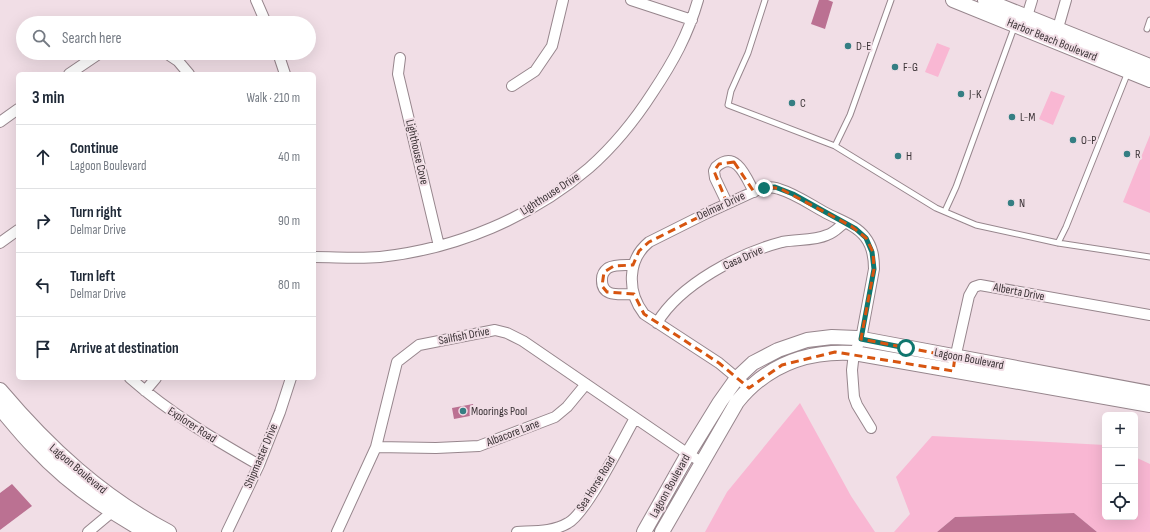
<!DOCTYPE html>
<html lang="en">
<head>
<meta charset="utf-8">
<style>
	:root { --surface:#fff; --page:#f2f2f3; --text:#1f2937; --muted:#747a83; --line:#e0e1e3 }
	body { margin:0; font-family:"Sofia Sans Condensed",sans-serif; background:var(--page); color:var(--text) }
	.controls { position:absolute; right:12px; bottom:12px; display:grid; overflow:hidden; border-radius:6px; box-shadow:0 4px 16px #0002 }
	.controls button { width:36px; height:36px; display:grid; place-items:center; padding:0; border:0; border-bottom:1px solid var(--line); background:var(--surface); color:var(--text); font:20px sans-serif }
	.stop { position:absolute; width:12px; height:12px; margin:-9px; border:3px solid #0f766e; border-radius:50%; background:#fff }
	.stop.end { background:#0f766e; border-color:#fff; box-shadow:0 1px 4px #0008 }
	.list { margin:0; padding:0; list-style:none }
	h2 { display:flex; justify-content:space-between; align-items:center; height:52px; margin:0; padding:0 16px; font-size:17px }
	h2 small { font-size:13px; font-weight:400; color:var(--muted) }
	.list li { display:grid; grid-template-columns:26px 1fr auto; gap:12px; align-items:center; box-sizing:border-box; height:64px; padding:0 16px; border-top:1px solid var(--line) }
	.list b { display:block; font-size:15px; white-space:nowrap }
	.list p { margin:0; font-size:13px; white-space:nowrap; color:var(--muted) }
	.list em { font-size:13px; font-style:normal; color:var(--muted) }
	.icon { flex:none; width:22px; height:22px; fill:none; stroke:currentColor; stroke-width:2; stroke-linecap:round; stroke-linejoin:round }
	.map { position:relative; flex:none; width:1150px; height:532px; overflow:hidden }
	.search { position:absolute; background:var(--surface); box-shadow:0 4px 16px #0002; left:16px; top:16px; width:300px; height:44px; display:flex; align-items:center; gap:10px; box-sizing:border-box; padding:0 14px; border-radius:22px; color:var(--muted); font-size:15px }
	.panel { position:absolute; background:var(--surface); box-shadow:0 4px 16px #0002; left:16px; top:72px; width:300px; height:308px; border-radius:6px }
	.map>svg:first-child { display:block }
	.green { fill:#f9b7d3 }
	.water { fill:#bb7192 }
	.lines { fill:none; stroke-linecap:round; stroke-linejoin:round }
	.lane-casing { stroke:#97868d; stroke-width:7 }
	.street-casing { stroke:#97868d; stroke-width:12 }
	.secondary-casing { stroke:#97868d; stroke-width:16 }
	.lane { stroke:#fff; stroke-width:5 }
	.street { stroke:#fff; stroke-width:10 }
	.secondary { stroke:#fff; stroke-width:14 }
	.route { stroke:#0f766e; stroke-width:5 }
	.marked { fill:none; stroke:#d75510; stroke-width:3; stroke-dasharray:8 5; stroke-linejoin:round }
	.poi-dot { fill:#357e83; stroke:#f1dee6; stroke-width:1.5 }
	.labels { text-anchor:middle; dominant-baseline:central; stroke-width:4; stroke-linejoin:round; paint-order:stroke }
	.street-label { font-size:12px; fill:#3b3336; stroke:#f1dee6 }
	.poi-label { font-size:12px; fill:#3b3336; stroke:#f1dee6; text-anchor:start }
</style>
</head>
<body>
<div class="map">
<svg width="1150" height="532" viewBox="0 0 1150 532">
	<rect width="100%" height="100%" fill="#f1dee6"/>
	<path class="green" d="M937,43L950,48L938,77L925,72Z
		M1051,91L1065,96L1053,125L1039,119Z
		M1150,135V213L1123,202Z
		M800,403L851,496L875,532H705L727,492Z
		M932,436L1105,445V517H1135V457L1150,464V532H1097L1074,513L955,517L937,532H894L910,514L896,477Z"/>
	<path class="water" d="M819,0H828L833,2L825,29L811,24Z
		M473,404L475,415L454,419L452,408Z
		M12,484L32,506L0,530V493Z
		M1074,513L1097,532H937L955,517Z"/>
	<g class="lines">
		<defs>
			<path id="lane" d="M765,0L748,53L731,91L728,105L835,146L936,208L976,225L1058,243L1150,257
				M1147,29L1150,20
				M835,146L850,115L891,0
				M945,211L956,187L1015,25
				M1058,243L1066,227L1128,72"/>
			<path id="street" d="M256,0L266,23
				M631,0L692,20
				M1025,23L1032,0
				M1056,35L1066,0
				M166,53L178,61L189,74
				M278,53L285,74
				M400,58L398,74L439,246
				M69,74L100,53
				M512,86L535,71L552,46L563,0
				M0,122L18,109
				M727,203L715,178L714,171L716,167C736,149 746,177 754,192
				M0,243L18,230
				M314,257C336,257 358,259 380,257C456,249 532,217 589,168C614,146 635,120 653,92C673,62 688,35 698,0
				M633,265C625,265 615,264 608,268C604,271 602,274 602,279C601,298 620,294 634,294
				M657,323C680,284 740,253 782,242C797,239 814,241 827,235C834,233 839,227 844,223
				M954,363L969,296L974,287L980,285L1150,315
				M130,378C171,414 212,438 259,465
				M749,388L719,363L644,314C627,292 627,260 649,242L707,213L764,187C770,187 774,187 779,189C796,194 811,205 826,213C839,220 856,225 865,237C873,247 874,258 874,269L861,339L854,353L852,370L854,397L857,405L871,428
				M145,391L156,378
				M376,447L436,448L479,446L555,417L567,407L586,384
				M88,532L112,512L115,508
				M227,532L259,465L280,412L291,378
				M337,532L376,447L397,362L419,345L495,330L507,333L523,341L688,454L702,462
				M517,532C535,531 553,532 568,523C586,514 623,439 635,418"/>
			<path id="secondary" d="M953,0L1150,80
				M985,0L1150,66
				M0,390C49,448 102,497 169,532
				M0,408C11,421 22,435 34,447C66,482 105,509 146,532
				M644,532L688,454L720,402L737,378L753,363L778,350L807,340L832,337L857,338L1150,393
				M662,532L737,402C767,365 806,350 854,353L1150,405"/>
		</defs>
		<use href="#lane" class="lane-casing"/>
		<use href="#street" class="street-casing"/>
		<use href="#secondary" class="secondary-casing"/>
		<use href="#lane" class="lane"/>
		<use href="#street" class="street"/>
		<use href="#secondary" class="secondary"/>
	</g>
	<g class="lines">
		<path class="route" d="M764,188L775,187L793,194L856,229L866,238L872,252L874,269L861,339L906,348"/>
	</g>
	<path class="marked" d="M734,162L754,192L770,187L781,189L851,226L866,238L873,252L874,269L861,339L955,357L953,371L835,352L782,365L749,388L719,363L644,314L634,294L607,292L602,286L604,272L614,266L633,265L639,251L649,242L727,203L714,171L719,164Z"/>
	<g class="poi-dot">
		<circle cx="848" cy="46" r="4"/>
		<circle cx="895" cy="67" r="4"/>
		<circle cx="961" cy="94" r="4"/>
		<circle cx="792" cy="103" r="4"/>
		<circle cx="1012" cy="117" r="4"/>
		<circle cx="1073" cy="140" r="4"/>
		<circle cx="1127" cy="154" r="4"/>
		<circle cx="898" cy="156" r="4"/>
		<circle cx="1011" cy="203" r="4"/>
		<circle cx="463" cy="411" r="4"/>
	</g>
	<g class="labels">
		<g class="street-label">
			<text transform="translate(1052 40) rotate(22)">Harbor Beach Boulevard</text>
			<text transform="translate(417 152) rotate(77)">Lighthouse Cove</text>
			<text transform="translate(550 194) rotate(-33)">Lighthouse Drive</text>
			<text transform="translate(721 206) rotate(-25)">Delmar Drive</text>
			<text transform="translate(743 258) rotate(-24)">Casa Drive</text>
			<text transform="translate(1019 292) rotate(11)">Alberta Drive</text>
			<text transform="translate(464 336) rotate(-11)">Sailfish Drive</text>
			<text transform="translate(969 359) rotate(11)">Lagoon Boulevard</text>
			<text transform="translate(192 425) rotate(33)">Explorer Road</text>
			<text transform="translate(513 433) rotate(-21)">Albacore Lane</text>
			<text transform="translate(261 456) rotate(-67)">Shipmaster Drive</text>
			<text transform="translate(78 469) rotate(40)">Lagoon Boulevard</text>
			<text transform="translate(596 484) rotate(-58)">Sea Horse Road</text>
			<text transform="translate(670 486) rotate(-61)">Lagoon Boulevard</text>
		</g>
		<g class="poi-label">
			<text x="856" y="46">D-E</text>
			<text x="903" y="67">F-G</text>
			<text x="969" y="94">J-K</text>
			<text x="800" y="103">C</text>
			<text x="1020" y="117">L-M</text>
			<text x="1081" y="140">O-P</text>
			<text x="1135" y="154">R</text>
			<text x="906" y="156">H</text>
			<text x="1019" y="203">N</text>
			<text x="471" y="411">Moorings Pool</text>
		</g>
	</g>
</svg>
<div class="controls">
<button>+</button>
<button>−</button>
<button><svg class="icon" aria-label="locate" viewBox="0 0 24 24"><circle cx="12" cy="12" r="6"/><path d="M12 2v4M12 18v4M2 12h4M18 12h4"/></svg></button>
</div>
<div class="stop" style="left:906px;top:348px"></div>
<div class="stop end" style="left:764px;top:188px"></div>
<div class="search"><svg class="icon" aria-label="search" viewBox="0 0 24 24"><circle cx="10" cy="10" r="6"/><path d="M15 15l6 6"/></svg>Search here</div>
<section class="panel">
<h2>3 min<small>Walk · 210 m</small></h2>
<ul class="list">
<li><svg class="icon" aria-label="ahead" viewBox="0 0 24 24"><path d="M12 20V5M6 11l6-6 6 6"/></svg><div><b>Continue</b><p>Lagoon Boulevard</p></div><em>40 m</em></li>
<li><svg class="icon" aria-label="right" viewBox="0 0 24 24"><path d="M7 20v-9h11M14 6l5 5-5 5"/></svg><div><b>Turn right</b><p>Delmar Drive</p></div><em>90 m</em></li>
<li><svg class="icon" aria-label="left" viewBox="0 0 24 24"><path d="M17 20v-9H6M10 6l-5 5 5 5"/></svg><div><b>Turn left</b><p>Delmar Drive</p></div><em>80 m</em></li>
<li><svg class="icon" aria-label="arrive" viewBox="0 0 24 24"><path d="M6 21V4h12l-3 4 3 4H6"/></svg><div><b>Arrive at destination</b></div></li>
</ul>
</section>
</div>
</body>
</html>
